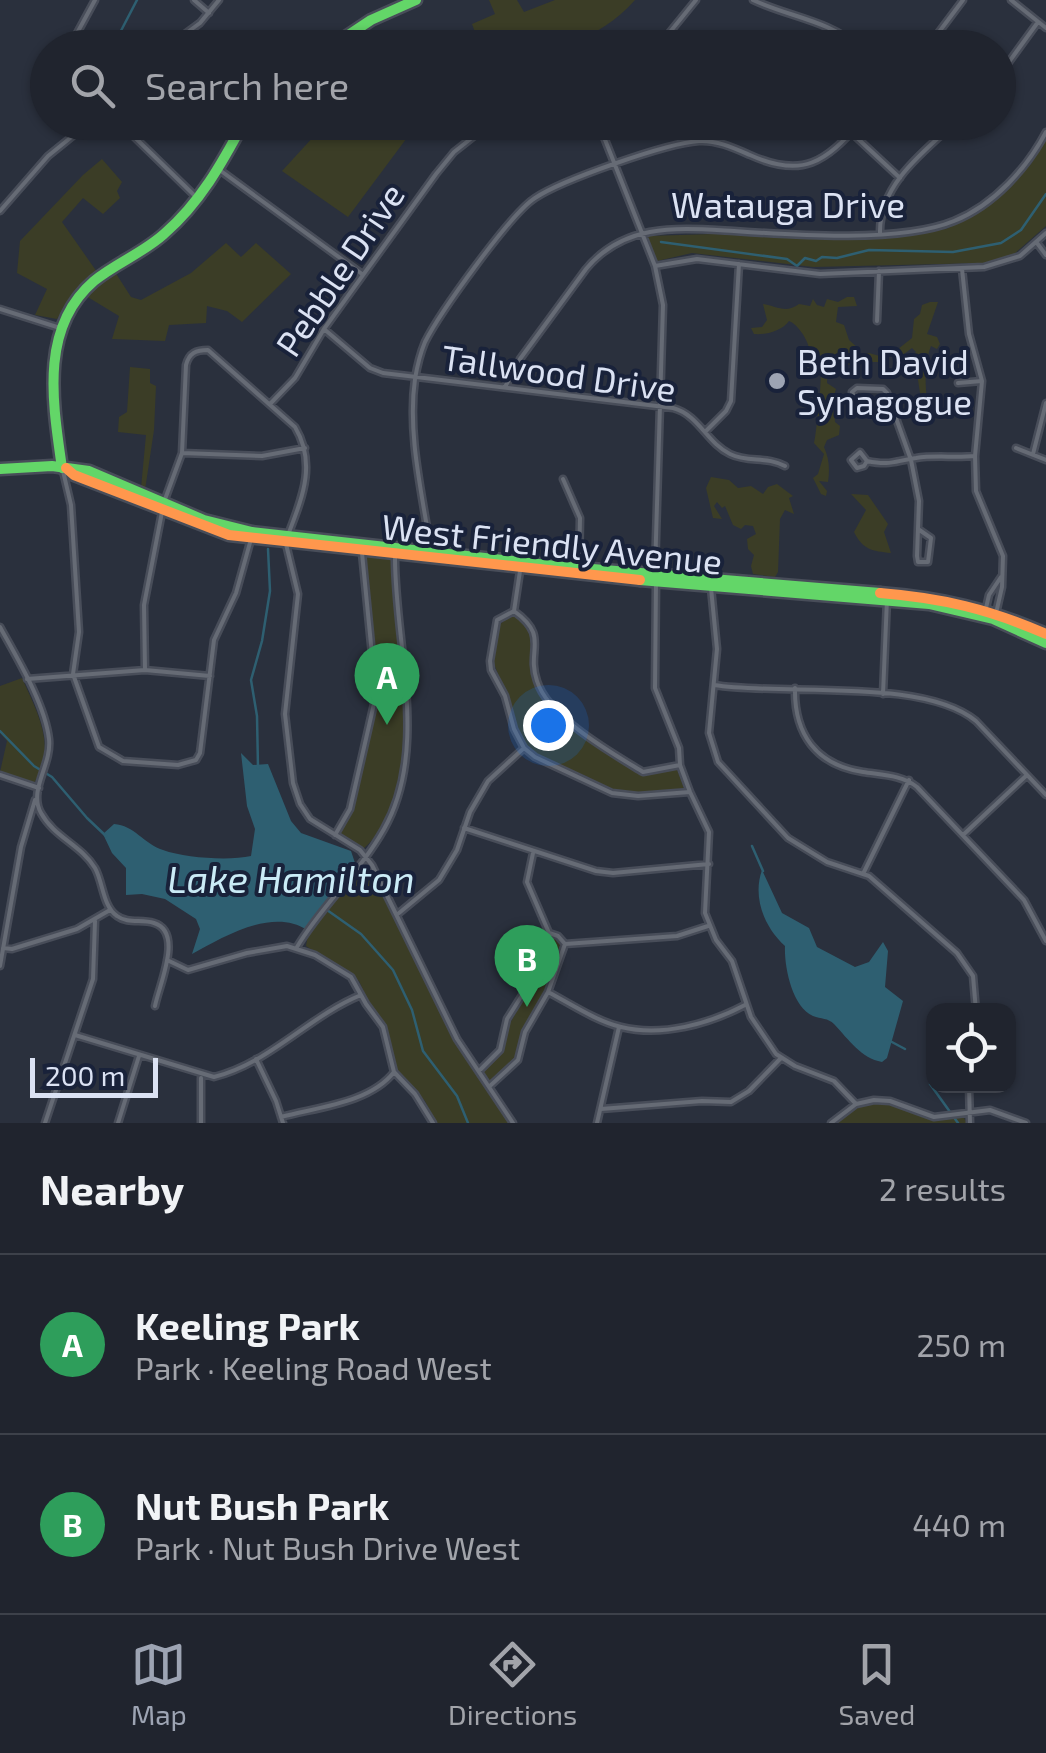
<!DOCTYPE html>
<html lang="en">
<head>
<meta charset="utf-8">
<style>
	:root { --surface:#20242e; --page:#282c36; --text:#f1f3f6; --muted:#a2a4aa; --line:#3d414a; --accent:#9da4b3 }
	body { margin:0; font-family:"Exo 2",sans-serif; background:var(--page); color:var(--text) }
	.controls { position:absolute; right:30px; bottom:30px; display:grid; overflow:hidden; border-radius:20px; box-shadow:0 2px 8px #0004 }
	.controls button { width:90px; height:90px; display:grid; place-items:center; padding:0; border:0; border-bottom:2px solid var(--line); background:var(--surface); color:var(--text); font:50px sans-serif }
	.scale { position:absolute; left:30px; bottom:25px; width:128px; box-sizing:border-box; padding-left:10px; border:5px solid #dbe2f3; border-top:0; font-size:28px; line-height:35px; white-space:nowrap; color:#dbe2f3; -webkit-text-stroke:8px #19223a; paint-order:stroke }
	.you { position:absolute; left:548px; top:725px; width:35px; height:35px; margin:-25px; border:8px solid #fff; border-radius:50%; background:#1a73e8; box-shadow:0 0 0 15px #1a73e833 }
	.badge { display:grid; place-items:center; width:65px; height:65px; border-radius:50%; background:var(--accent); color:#fff; font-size:32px; font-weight:700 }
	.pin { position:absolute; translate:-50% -82px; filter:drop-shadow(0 2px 5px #0008) }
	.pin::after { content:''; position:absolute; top:52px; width:35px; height:30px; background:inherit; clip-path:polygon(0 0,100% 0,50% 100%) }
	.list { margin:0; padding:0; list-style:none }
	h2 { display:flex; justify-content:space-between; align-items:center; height:130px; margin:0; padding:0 40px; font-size:42px }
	h2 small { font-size:32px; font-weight:400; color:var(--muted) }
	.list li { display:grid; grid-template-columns:65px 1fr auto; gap:30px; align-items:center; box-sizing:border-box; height:180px; padding:0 40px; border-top:2px solid var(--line) }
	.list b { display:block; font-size:38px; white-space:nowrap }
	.list p { margin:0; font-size:32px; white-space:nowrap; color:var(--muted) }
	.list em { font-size:32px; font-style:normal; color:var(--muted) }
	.icon { flex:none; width:55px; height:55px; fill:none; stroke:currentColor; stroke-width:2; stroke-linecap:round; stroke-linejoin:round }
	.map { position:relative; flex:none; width:1046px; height:1123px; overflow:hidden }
	.search { position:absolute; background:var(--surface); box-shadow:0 2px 8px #0004; left:30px; right:30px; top:30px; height:110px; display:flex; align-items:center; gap:25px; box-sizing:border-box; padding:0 35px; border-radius:55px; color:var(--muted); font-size:38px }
	.sheet { height:490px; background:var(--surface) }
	nav { display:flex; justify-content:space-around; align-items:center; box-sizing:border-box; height:140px; border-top:2px solid var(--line); background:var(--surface); font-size:28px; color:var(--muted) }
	nav a { display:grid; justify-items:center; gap:5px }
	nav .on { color:var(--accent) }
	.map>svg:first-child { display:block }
	.green { fill:#3b3d26 }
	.water { fill:#2e5f71 }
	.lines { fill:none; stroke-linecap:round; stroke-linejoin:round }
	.stream { stroke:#2e5f71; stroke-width:2.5 }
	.street-casing { stroke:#484d59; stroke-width:9 }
	.fast-casing { stroke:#484d59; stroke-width:15 }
	.slow-casing { stroke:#484d59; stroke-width:15 }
	.street { stroke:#666b75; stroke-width:4 }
	.fast { stroke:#63d668; stroke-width:10 }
	.slow { stroke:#ff974d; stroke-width:10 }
	.poi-dot { fill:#9da4b3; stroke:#19223a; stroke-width:4 }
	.labels { text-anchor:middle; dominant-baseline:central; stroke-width:8; stroke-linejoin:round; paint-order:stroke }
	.street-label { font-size:35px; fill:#dbe2f3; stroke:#19223a }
	.poi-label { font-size:35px; fill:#dbe2f3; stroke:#19223a; text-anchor:start }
	.water-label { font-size:38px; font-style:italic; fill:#caebf6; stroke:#19223a }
</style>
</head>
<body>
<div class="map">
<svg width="1046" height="1123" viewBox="0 0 1046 1123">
	<rect width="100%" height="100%" fill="#2a303d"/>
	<path class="green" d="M489,0H517L524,12L555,0H635C583,58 528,47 458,48L476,35L472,24L495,14Z
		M326,123H344L357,140L364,131L360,123L402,125L403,123H418L348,217L282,171Z
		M1046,137V226L1013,255L984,263L813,267L692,253L657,261L647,236L714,234L833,238L946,229L969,218L991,203L1031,164Z
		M102,159L122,182L117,191L120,198L103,214L83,198L62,222L97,272L79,286L57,319L35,315L47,289L17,273L20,241L83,175Z
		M226,243L241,257L256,243L291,274L242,322L227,311L207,306L206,323L169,325L165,341L112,339L119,316L86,296L115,272L131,297L141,300L191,273Z
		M847,297H854L857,306L838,307L836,322L844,325L849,340L859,349L851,348L853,356L869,353L883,357L879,362H857L845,366L841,364L843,360L832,354L828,355L827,383L836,389L833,400L835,422L840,426L839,435L827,440L824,447C829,458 830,469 828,482L819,481L827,491L826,496L821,494L813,478L818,474L824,454L814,443C816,436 823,373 820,369C817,363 809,356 804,349L809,348C807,338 797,324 789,321C782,331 766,335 754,334L751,328L762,327L767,320L763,304C776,306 786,314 799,304L810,306L813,299L817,305L824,307L827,299L838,302Z
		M930,302H938L927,334L937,337L940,344L937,349L931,346C924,363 924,393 930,411L926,412C917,394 920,373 912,356L916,352L912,348L904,354L902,365L895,362L893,353L912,338L914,319L920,314L922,305Z
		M130,367L150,369V383L156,386L154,430L145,490L141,488L146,435L118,432L119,417L127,412Z
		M711,477L729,480L738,488L751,486L763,494L768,487L777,484L793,496L789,498L794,514L785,510L780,519L778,572L775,577L753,574L751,566L754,555L748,549L747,539L756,534L753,526L745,525L741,529L733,525L725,506L722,508L717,502L714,506L722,519L713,518L706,488Z
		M851,494L868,495L888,524L884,532L891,553C872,551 863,550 854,532L866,510Z
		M364,556L393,558C394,635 430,794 363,849L338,833L352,808L377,694Z
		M509,615H517L534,636V678L539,690L566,724L642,774L677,769L685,791L645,794L612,790L586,776L541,759L526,746L515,726L507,696L492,659L497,628Z
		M22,678C37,712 58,748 34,783L0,772L7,741L0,733V686Z
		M366,863L371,865L458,1044L511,1123H436L425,1101L396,1069L386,1026L369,1003L359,981L306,946L308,935L361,865Z
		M551,937L557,938L562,945L545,993L523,1031L516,1059L490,1081L483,1073L484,1069L502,1051L506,1030L529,990L547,940Z
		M875,1102C913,1106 921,1123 962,1115L967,1123H835L858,1106Z"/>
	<path class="water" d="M241,753L253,765L268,764L291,821L301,833L351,851L356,866L307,930C273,907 223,937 192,954L200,929L196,919L165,899L142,894L126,895V868L112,853L103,834L114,824C134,825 144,844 163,850C185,858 229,861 251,856L255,829L247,806Z
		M762,870L782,913L809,928L817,947L855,967L869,962L883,942L888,951L885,987L903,1001L887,1058L882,1062C861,1058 849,1040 834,1024C828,1018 821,1019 813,1016C792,1007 784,966 785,946C765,928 752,898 762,870Z"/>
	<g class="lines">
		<path class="stream" d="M112,48L137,0
			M661,242L787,259L797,266L805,258L816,261L822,257L837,258L869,250L953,252L1001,243L1021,230L1046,194
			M0,731L34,766L52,777L87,818L106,836
			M258,768L257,716L251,680L262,641L270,591L268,549
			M752,846L763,871
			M327,910L361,934L393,970L412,1010L423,1051L457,1096L468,1123
			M890,1041L905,1049
			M930,1084L958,1123"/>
		<defs>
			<path id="street" d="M194,0L209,13
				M753,0C789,17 829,20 860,48
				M1011,0L1046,28
				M569,43L571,48
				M69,48L95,0
				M166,48L200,23L219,0
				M657,48L696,0
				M927,48L963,0
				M998,77L1038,22
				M119,122L195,196
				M598,122L655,266L663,305L655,571
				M840,122L900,178
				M221,171L362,274
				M0,211L48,156L90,122
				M880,233C879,185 923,152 956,122
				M1037,243L1046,255
				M655,266L697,259L820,274L984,267L1020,256L1046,233
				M962,269L969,334L982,381L975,456L976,491L1003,556L1002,587L997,609
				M0,309L60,328
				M877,321L879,271
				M324,329L370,368L383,373L673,408C699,415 707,443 730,454C748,463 767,456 785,466
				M958,383L982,381
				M505,387L520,359L586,269C625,222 679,228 734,231C792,235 901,243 954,221C994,205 1027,168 1046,132
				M270,404L295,378L324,329L436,174L454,152L492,122
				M889,404L856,402L852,392L857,388L883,389L887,393L911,460L919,501L917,556L918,562H928L931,538L918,529
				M705,432L726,411L731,401L739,264
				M1016,448L1046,460
				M182,453L262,456L305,448
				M1033,454L1046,403
				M867,461L864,466L857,468L851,460L860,452L867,461C891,466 894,461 916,458C934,455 956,458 975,456
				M63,471L71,505L79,632L73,674L99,747L123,761L178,765L196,760L200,753L214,640L236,593L251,539
				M563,479L580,518L579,567
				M164,502L182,453L186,365C189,353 196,350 208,350L295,427C317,464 302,498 288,535
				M286,544L298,594L285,714L293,783L300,804L310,819L360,850L372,865L457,1039L513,1123
				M431,552C423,497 407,435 415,379C417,367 420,354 425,342C439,314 510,214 535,198C562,180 667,143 699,141C717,140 734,148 750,155C803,179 825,162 861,122
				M656,581L655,688L679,748L680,765L690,792L709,832L705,913L716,940L732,961L751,1017L776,1054L795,1066L834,1081L856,1104
				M711,588L717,649L709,733L718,762L788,838L827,862L869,876L957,953L973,976L976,1011
				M986,608L989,595L1001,577
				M514,611L497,620L490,661L491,670L505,696L514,729L524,748L535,757L612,793L638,796L690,792
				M514,611C550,637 526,649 537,681C548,717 612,753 643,772L680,765
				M514,611L520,571
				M0,627C17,658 45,704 49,739C52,765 28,790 41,813C54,837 81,845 95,868C103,882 103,907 117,916C128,924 141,919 154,923C184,932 159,985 155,1006
				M145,670L144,605L162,512
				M27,679L145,670L210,676
				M714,685C783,696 923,677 976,721L1046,795
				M795,688C794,734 816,765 863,772C882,775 902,775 917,787L1024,900L1046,941
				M883,694L887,599
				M0,775L39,788
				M464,828L596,871L613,873L709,864
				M335,835L350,809L376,695L362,553
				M963,835L1027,775
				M533,853L527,882L549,933
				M863,874L909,780
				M399,913L439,880L457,850L470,812L488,781L524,748
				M549,933L558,936L565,944L677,936L708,926
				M297,947C322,905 360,872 384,829C430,748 394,642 395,555
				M3,948L12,949L77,929L110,910
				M167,960L188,970L247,953L287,946L315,955L351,977L366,1004L383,1027L394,1072L415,1094L433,1123
				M0,966L21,847L35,800
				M548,992C571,1004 596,1021 621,1027C662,1037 709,1024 745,1005
				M75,1035L214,1077C270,1063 309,1016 361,995
				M256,1059L276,1101L283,1123
				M481,1069L500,1050L507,1019L526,989L549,933
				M201,1078V1123
				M491,1085L518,1060L525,1032L548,992L565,944
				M969,1086L970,1123
				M601,1109L702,1101L731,1102L749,1091L780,1059
				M281,1117C318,1107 370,1103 394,1072
				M45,1123L93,979L95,921
				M118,1123L139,1056
				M597,1123L619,1027
				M831,1123L856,1104L874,1100L890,1101L934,1117L990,1110L1026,1123"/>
			<path id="fast" d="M329,48L371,20L416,0
				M62,468C53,404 39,328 94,281C116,263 143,253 164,234C200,203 222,163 244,122
				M0,469L52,466L89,471L204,520L252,532L556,566L880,593
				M640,580L929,604L993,619L1046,643"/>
			<path id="slow" d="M66,468L74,475L229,535L640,580
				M880,593C942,598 989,609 1046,634"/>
		</defs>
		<use href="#street" class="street-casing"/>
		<use href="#fast" class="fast-casing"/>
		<use href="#slow" class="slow-casing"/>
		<use href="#street" class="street"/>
		<use href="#fast" class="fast"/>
		<use href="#slow" class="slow"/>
	</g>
	<circle class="poi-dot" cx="777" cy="381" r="10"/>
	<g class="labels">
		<g class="street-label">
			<text x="788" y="204">Watauga Drive</text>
			<text transform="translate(339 269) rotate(-56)">Pebble Drive</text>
			<text transform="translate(559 372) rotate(8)">Tallwood Drive</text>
			<text transform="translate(552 543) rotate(6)">West Friendly Avenue</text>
		</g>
		<g class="poi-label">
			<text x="797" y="361">Beth David<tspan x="797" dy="40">Synagogue</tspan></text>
		</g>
		<g class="water-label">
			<text x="291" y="878">Lake Hamilton</text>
		</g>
	</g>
</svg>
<div class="controls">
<button><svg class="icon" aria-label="locate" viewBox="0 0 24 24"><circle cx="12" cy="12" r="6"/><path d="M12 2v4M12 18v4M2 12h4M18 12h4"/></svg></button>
</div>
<div class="scale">200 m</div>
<div class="you"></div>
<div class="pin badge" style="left:387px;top:725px;background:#2e9e5b">A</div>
<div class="pin badge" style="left:527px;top:1007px;background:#2e9e5b">B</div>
<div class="search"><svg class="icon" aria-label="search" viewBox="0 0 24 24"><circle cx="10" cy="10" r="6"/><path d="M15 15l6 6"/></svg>Search here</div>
</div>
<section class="sheet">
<h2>Nearby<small>2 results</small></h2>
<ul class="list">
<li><span class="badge" style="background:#2e9e5b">A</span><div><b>Keeling Park</b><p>Park · Keeling Road West</p></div><em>250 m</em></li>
<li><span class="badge" style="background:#2e9e5b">B</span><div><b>Nut Bush Park</b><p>Park · Nut Bush Drive West</p></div><em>440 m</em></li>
</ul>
</section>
<nav>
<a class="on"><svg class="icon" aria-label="map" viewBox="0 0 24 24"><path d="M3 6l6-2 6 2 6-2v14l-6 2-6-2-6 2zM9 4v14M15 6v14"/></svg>Map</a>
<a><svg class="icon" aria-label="directions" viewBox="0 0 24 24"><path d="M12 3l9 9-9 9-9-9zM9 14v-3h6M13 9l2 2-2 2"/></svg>Directions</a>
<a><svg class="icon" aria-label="saved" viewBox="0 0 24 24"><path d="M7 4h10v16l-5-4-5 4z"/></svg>Saved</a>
</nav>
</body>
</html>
